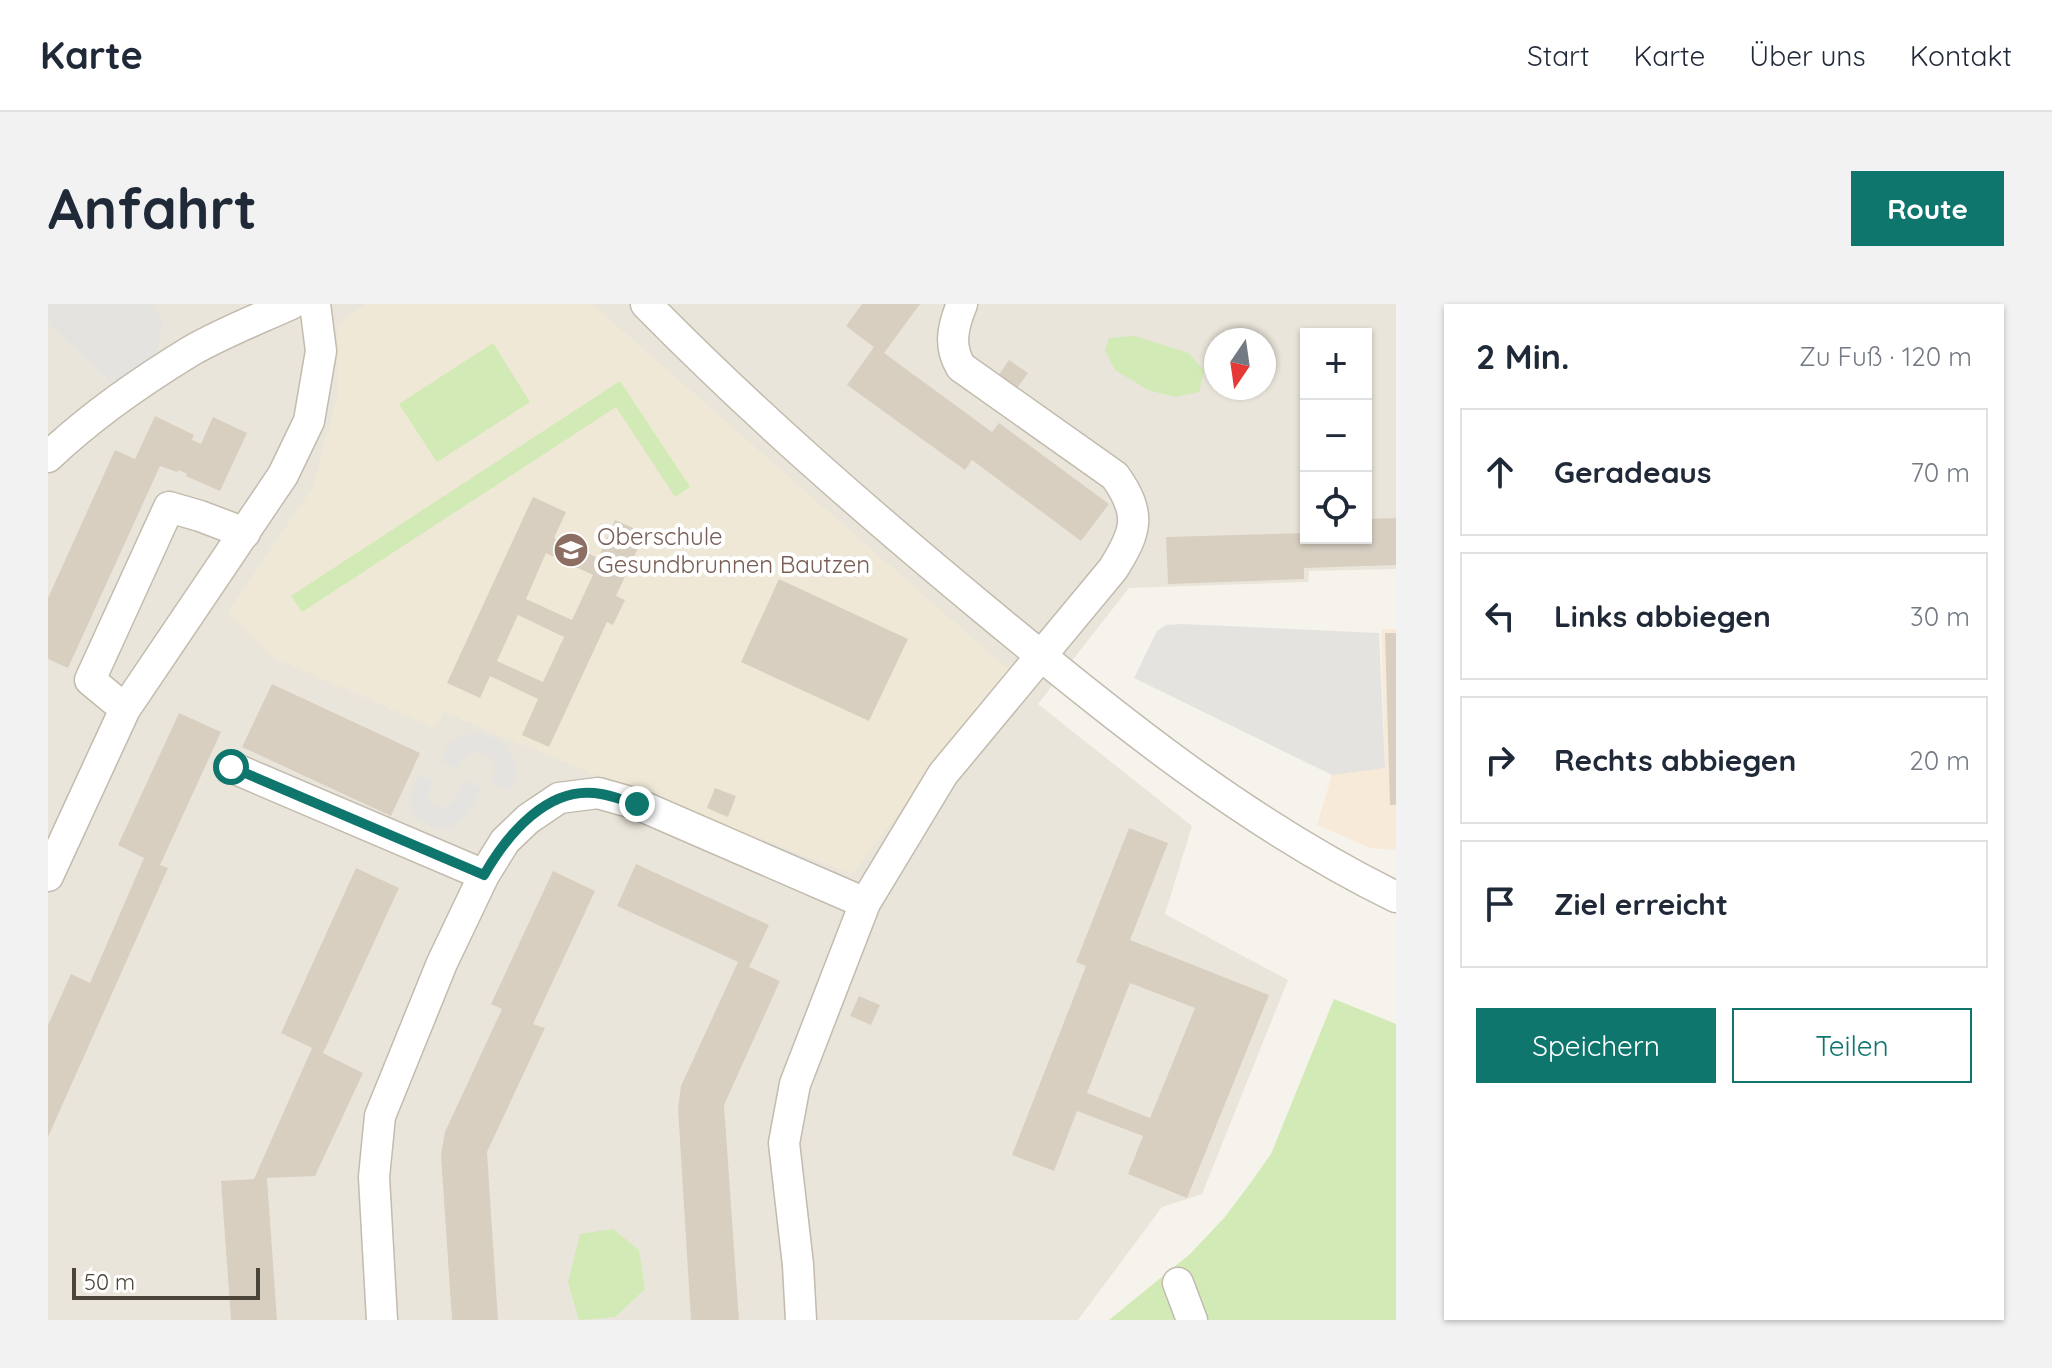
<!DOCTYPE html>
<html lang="de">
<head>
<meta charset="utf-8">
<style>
	:root { --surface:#fff; --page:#f2f2f3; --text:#1f2937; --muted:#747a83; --line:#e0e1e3; --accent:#0f766e }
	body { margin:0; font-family:Quicksand,sans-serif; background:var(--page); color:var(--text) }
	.controls { position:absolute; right:24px; top:24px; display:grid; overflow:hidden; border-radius:0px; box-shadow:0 2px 6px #0004 }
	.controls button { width:72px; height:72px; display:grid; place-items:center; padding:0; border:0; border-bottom:2px solid var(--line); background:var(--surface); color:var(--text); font:40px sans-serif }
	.compass { position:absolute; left:1156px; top:24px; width:72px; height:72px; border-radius:50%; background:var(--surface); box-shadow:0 2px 6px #0004; rotate:193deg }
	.scale { position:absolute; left:24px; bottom:20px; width:188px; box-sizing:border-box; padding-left:8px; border:4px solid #4b4439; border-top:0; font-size:22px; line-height:28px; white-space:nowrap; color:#4b4439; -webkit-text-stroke:6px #fff; paint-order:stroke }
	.stop { position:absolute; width:24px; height:24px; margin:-18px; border:6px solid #0f766e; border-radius:50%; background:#fff }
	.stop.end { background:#0f766e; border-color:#fff; box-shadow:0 2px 8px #0008 }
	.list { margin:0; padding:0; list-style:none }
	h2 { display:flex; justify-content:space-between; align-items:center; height:104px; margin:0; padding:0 32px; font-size:34px }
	h2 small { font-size:26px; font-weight:400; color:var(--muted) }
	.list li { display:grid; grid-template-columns:52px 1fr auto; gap:24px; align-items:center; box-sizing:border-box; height:128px; margin:0 16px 16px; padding:0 16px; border:2px solid var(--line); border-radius:0px }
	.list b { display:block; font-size:30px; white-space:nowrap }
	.list em { font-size:26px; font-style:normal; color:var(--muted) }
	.actions { display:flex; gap:16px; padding:24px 32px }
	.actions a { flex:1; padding:18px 0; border:2px solid var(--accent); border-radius:0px; text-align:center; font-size:28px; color:var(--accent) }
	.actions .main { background:var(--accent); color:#fff }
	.icon { flex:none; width:44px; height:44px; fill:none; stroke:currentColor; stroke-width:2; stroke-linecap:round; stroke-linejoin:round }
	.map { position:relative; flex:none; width:1348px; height:1016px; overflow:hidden; border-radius:0px }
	header { display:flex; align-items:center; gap:48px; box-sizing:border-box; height:112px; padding:0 40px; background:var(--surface); border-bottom:2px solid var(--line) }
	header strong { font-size:38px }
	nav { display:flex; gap:44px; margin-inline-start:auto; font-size:28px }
	.intro { display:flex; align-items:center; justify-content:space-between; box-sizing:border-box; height:192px; padding:0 48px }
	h1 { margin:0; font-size:56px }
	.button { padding:20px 36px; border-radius:0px; background:var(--accent); color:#fff; font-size:28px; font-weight:700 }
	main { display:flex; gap:48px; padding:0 48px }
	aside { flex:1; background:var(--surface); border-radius:0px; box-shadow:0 2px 6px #0004 }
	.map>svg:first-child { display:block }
	.residential { fill:#eae5da; fill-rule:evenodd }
	.commercial { fill:#f7ead8 }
	.education { fill:#efe8d6 }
	.green { fill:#d2eab5 }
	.parking { fill:#e5e3e0 }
	.building { fill:#d8cfc1; fill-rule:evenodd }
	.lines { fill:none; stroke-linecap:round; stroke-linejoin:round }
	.minor-casing { stroke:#c2bbae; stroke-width:33 }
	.minor { stroke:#fff; stroke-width:30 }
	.route { stroke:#0f766e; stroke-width:10 }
	.labels { text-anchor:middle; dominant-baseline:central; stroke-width:8; stroke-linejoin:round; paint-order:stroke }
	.education-label { font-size:24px; fill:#785e54; stroke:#fff; text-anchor:start }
</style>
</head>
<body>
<header>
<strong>Karte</strong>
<nav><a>Start</a><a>Karte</a><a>Über uns</a><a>Kontakt</a></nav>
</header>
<div class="intro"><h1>Anfahrt</h1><a class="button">Route</a></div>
<main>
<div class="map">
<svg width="1348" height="1016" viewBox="0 0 1348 1016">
	<rect width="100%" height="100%" fill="#f6f3ec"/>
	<path class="residential" d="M0,0H1348V265L1261,267L1260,278L1081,284L990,400L1144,522L1117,610L1240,676L1154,890L1114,903L1030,1016H0ZM1258,30H1318V234H1258ZM1168,36H1216V84H1168Z"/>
	<path class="commercial" d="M1333,325H1348V546L1322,544L1269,521L1284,471L1337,464Z"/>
	<path class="education" d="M318,0H544L961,366L804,570L550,472L396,408L386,424L223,352L180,308L265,183L290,90V20Z"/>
	<path class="green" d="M1087,32L1141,49L1156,67L1151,88L1127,93L1100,86L1067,66L1057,47L1061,34Z
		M445,39L482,98L389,158L351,100Z
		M572,77L642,183L627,193L568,103L254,308L243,292Z
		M1286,695L1348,720V1016H1061L1142,950L1176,914L1201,881L1223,850Z
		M565,925L591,946L597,985L567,1013L531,1016L520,978L532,930Z"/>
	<path class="parking" d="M0,0H103L115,18L108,53L65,81L0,19Z
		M1134,320L1331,329L1337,464L1284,471L1086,374L1109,327L1118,321Z
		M437,430L457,441L467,459V474L462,487L443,479L448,464L442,453L427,447L415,455L409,465L393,457L400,441L415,431Z
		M371,471L385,477L379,491L384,501L394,505L405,498L415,476L433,484L421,510L401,524L383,523L366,512L360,495Z"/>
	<path class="building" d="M814,0H872L836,49L944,128L951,119L1061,200L1033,237L924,156L917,166L799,81L826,43L798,22Z
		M961,56L980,69L967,87L948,75Z
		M107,112L146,131L144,136L153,140L165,113L199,129L172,187L138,172L139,170L131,166L129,168L112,162L20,364L0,355V294L67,146L87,155Z
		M485,193L518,208L506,234L550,254L567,216L597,229L568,292L577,296L565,321L559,318L501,443L474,431L490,395L442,372L432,394L399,379ZM498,249L545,271L524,316L478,295ZM470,311L516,333L495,378L449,357Z
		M1348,214V261L1256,264V275L1120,280L1118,233L1255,229L1254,217H1258V234H1318V215Z
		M731,275L860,335L821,417L693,358Z
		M1337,329H1348V501H1342Z
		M224,380L372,449L343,512L194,443Z
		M131,409L173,428L112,561L120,564L0,833V721L23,670L42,679L96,554L70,541Z
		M667,484L688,492L680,513L659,504Z
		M1081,524L1120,539L1082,636L1221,691L1139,894L1080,870L1095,832L1029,807L1006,867L964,851L1038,662L1028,658ZM1082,679L1147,704L1102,814L1039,789Z
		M588,560L721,621L701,663L732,677L676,801L691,1016H643L630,804L633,782L690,658L569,602Z
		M308,564L351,584L275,749L315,769L267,872L219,874L229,1016H183L173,877L206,875L264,744L233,729Z
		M505,567L547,587L485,720L497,724L439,848L450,1016H404L393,851L397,828L454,705L443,700Z
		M811,692L832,701L823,721L802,712Z"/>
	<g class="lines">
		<defs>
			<path id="minor" d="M598,0C705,109 819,208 936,305C1065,412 1197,519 1348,593
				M0,153C43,112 92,78 143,47C174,29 210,15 243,0
				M77,405L42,376L121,203L152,212L197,229
				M183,463L436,571
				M0,572L77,405L235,171L261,117L273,47L267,0
				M1130,979L1144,1016
				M334,1016L326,873L332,812L394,659L436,571L457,537L480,515L511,494L550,489L589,500L817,599
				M753,1016L750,961L736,839L747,780L817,599L895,470L1065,265C1089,227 1094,210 1067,172L913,63C900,42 905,22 914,0"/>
		</defs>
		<use href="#minor" class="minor-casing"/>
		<use href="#minor" class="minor"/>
	</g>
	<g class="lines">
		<path class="route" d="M183,463L436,571C459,531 500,480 553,490C565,492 577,497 589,500"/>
	</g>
	<defs>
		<symbol id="school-disc" viewBox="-11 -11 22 22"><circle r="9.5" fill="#8d6e63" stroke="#fff"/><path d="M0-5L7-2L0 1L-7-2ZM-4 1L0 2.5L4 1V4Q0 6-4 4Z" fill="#fff"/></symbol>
	</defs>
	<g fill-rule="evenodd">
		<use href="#school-disc" x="503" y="226" width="40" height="40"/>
	</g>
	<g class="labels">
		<g class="education-label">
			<text x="549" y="232">Oberschule<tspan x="549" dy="28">Gesundbrunnen Bautzen</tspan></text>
		</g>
	</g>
</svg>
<div class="controls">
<button>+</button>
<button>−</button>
<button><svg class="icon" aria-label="locate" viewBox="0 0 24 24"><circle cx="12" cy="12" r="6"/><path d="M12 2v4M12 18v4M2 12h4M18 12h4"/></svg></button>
</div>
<svg class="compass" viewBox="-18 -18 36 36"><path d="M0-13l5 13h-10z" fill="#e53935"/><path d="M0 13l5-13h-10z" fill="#747a83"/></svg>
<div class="scale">50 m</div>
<div class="stop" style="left:183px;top:463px"></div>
<div class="stop end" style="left:589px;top:500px"></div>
</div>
<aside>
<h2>2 Min.<small>Zu Fuß · 120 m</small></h2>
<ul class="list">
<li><svg class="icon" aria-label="ahead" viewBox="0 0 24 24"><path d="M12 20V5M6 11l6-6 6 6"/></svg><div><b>Geradeaus</b></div><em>70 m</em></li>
<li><svg class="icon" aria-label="left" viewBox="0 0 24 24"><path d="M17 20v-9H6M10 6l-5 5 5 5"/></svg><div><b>Links abbiegen</b></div><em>30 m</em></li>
<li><svg class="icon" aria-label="right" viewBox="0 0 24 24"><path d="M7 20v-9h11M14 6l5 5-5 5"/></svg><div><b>Rechts abbiegen</b></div><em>20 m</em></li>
<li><svg class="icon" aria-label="arrive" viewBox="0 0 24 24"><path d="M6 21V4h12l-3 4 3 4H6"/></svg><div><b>Ziel erreicht</b></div></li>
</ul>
<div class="actions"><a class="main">Speichern</a><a>Teilen</a></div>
</aside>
</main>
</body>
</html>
